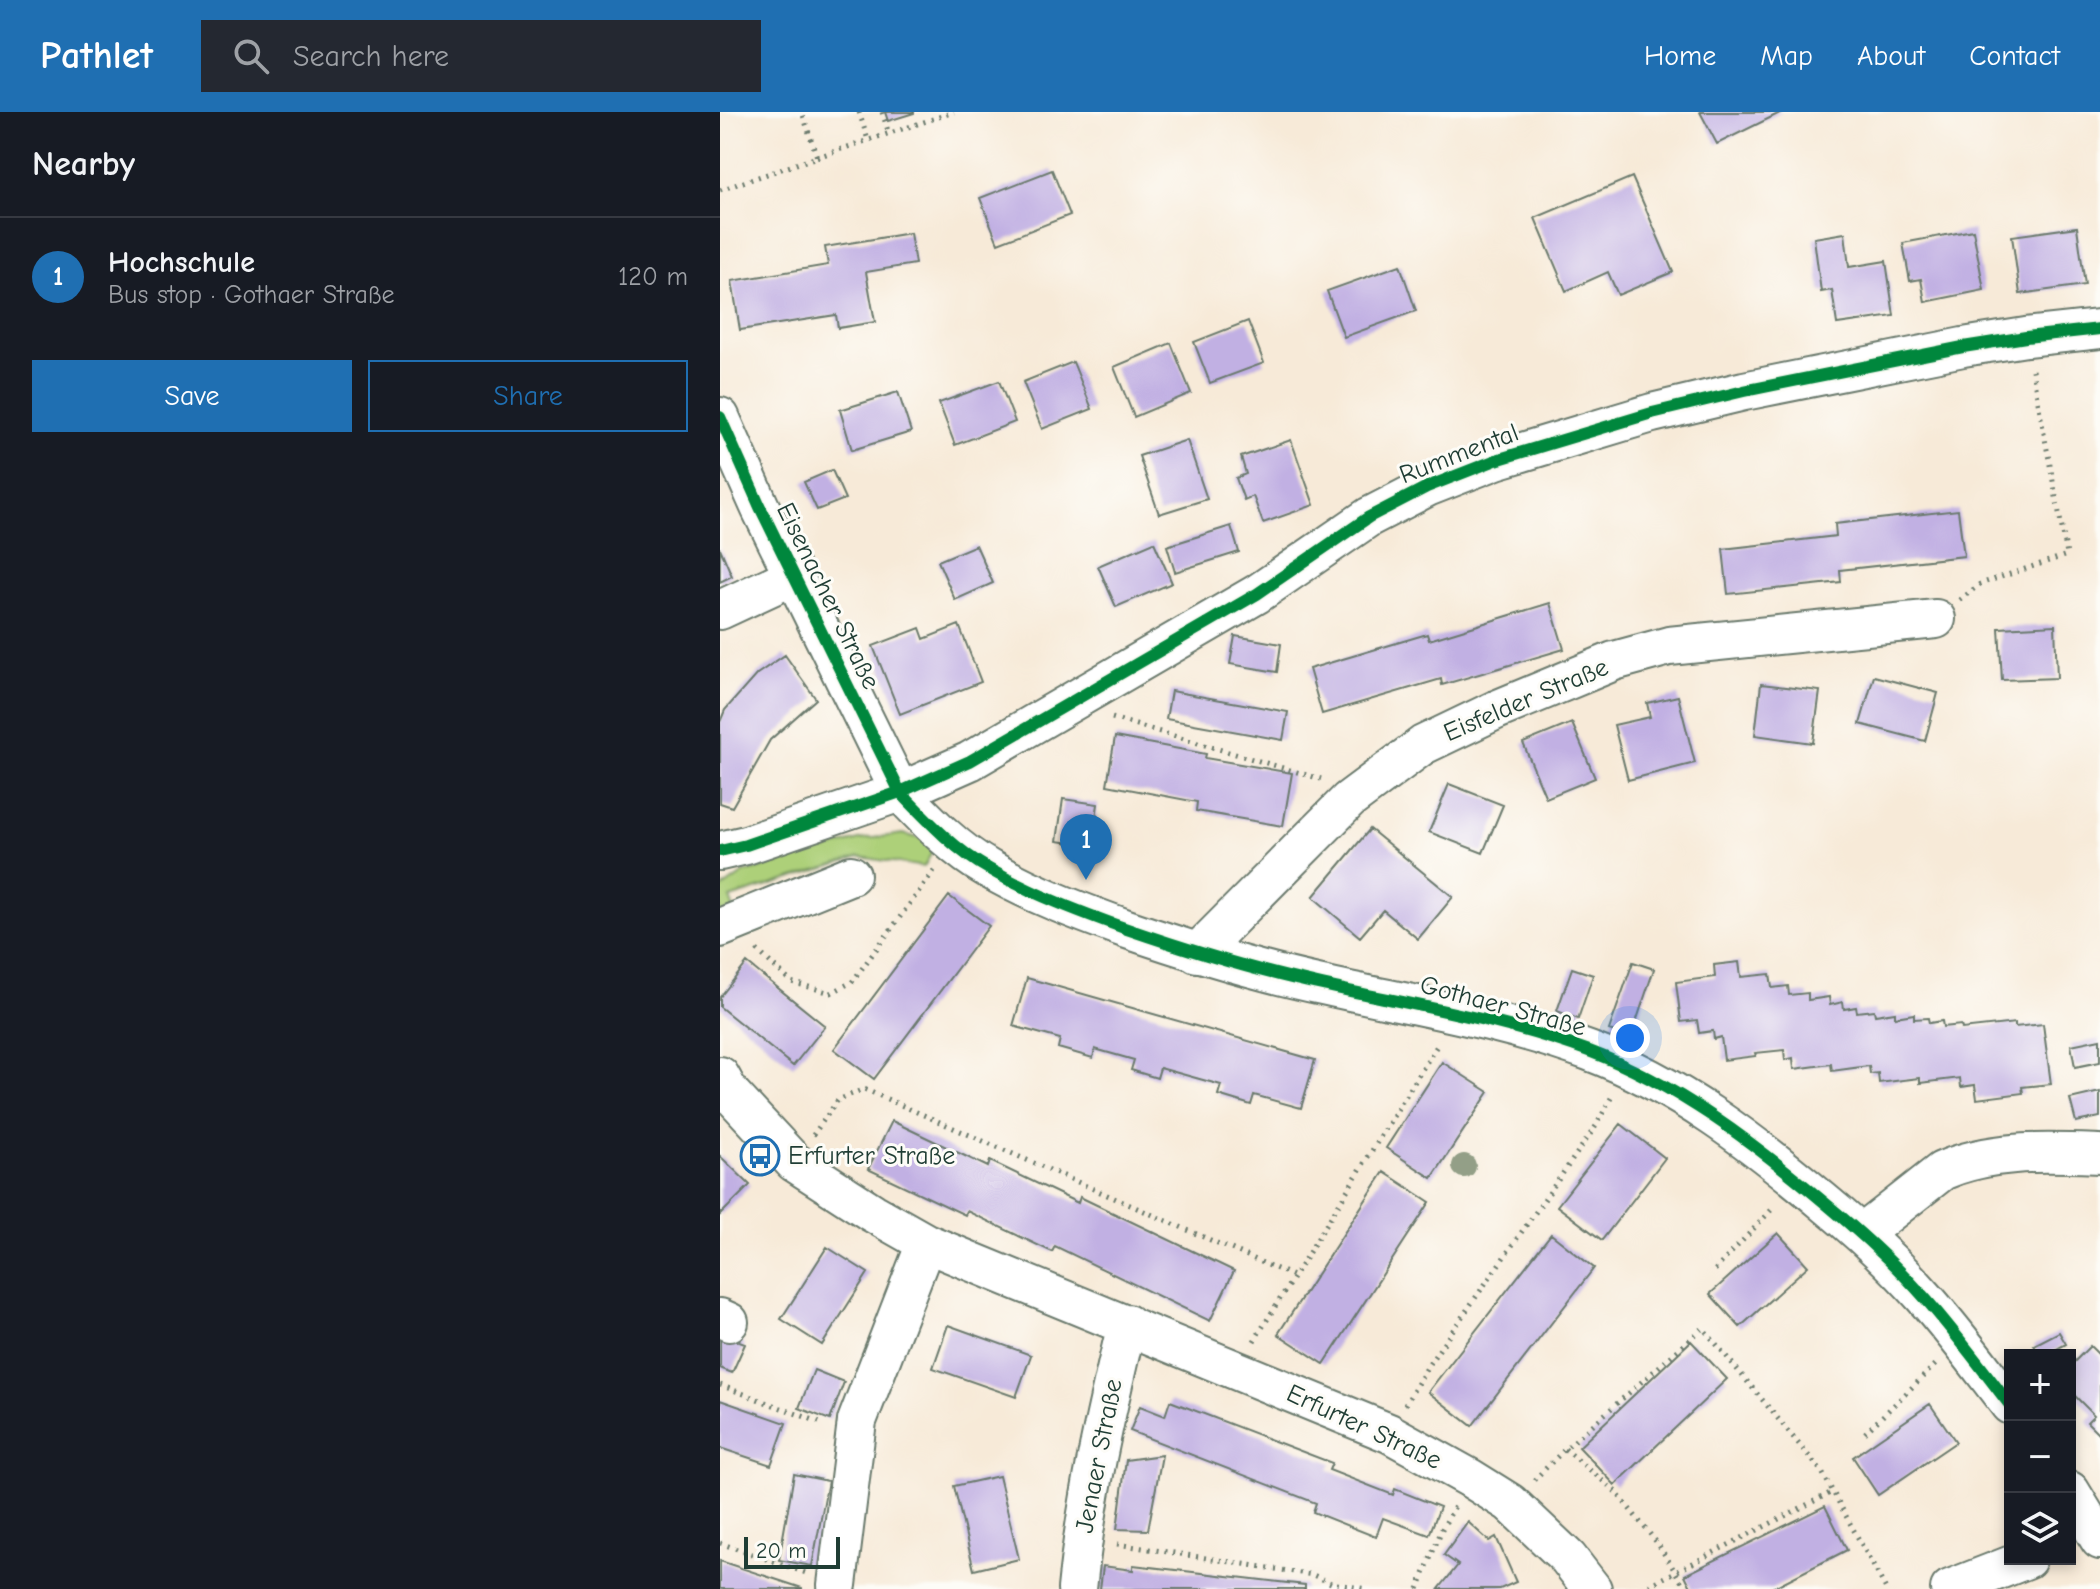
<!DOCTYPE html>
<html lang="en">
<head>
<meta charset="utf-8">
<style>
	:root { --surface:#171b24; --page:#242831; --text:#f1f3f6; --muted:#9ea1a6; --line:#363941; --accent:#1f6fb2 }
	body { margin:0; font-family:"Comic Neue",sans-serif; background:var(--page); color:var(--text) }
	.controls { position:absolute; right:24px; bottom:24px; display:grid; overflow:hidden; border-radius:0px; box-shadow:0 4px 12px #0003 }
	.controls button { width:72px; height:72px; display:grid; place-items:center; padding:0; border:0; border-bottom:2px solid var(--line); background:var(--surface); color:var(--text); font:40px sans-serif }
	.scale { position:absolute; left:24px; bottom:20px; width:96px; box-sizing:border-box; padding-left:8px; border:4px solid #1f3d34; border-top:0; font-size:22px; line-height:28px; white-space:nowrap; color:#1f3d34; -webkit-text-stroke:6px #fdfcf7; paint-order:stroke }
	.you { position:absolute; left:910px; top:926px; width:28px; height:28px; margin:-20px; border:6px solid #fff; border-radius:50%; background:#1a73e8; box-shadow:0 0 0 12px #1a73e833 }
	.badge { display:grid; place-items:center; width:52px; height:52px; border-radius:50%; background:var(--accent); color:#fff; font-size:26px; font-weight:700 }
	.pin { position:absolute; translate:-50% -66px; filter:drop-shadow(0 2px 4px #0008) }
	.pin::after { content:''; position:absolute; top:42px; width:28px; height:24px; background:inherit; clip-path:polygon(0 0,100% 0,50% 100%) }
	.list { margin:0; padding:0; list-style:none }
	h2 { display:flex; justify-content:space-between; align-items:center; height:104px; margin:0; padding:0 32px; font-size:34px }
	h2 small { font-size:26px; font-weight:400; color:var(--muted) }
	.list li { display:grid; grid-template-columns:52px 1fr auto; gap:24px; align-items:center; box-sizing:border-box; height:120px; padding:0 32px; border-top:2px solid var(--line) }
	.list b { display:block; font-size:30px; white-space:nowrap }
	.list p { margin:0; font-size:26px; white-space:nowrap; color:var(--muted) }
	.list em { font-size:26px; font-style:normal; color:var(--muted) }
	.actions { display:flex; gap:16px; padding:24px 32px }
	.actions a { flex:1; padding:18px 0; border:2px solid var(--accent); border-radius:0px; text-align:center; font-size:28px; color:var(--accent) }
	.actions .main { background:var(--accent); color:#fff }
	.icon { flex:none; width:44px; height:44px; fill:none; stroke:currentColor; stroke-width:2; stroke-linecap:round; stroke-linejoin:round }
	.map { position:relative; flex:none; width:1380px; height:1477px; overflow:hidden }
	header { display:flex; align-items:center; gap:48px; box-sizing:border-box; height:112px; padding:0 40px; background:var(--accent); color:#fff }
	header strong { font-size:38px }
	nav { display:flex; gap:44px; margin-inline-start:auto; font-size:28px }
	.search { width:560px; height:72px; background:var(--page); display:flex; align-items:center; gap:20px; box-sizing:border-box; padding:0 28px; border-radius:0px; color:var(--muted); font-size:30px }
	main { display:flex }
	aside { flex:1; background:var(--surface) }
	.map>svg:first-child { display:block }
	.green { fill:#add079; stroke:#668656; stroke-width:2 }
	.building { fill:#c1b0e3 }
	.lines { fill:none; stroke-linecap:round; stroke-linejoin:round }
	.minor-casing { stroke:#6b7a6d; stroke-width:42 }
	.path { stroke:#6b7a6d; stroke-width:5; stroke-dasharray:2 6; stroke-linecap:butt }
	.minor { stroke:#fff; stroke-width:38 }
	.cycleway-casing { stroke:#fdfcf7; stroke-width:17 }
	.cycleway { stroke:#00873e; stroke-width:12 }
	.tree { fill:#939f87 }
	.labels { text-anchor:middle; dominant-baseline:central; stroke-width:6; stroke-linejoin:round; paint-order:stroke }
	.street-label { font-size:26px; fill:#1f3d34; stroke:#fdfcf7 }
	.poi-label { font-size:26px; fill:#1f3d34; stroke:#fdfcf7; text-anchor:start }
</style>
</head>
<body>
<header>
<strong>Pathlet</strong>
<div class="search"><svg class="icon" aria-label="search" viewBox="0 0 24 24"><circle cx="10" cy="10" r="6"/><path d="M15 15l6 6"/></svg>Search here</div>
<nav><a>Home</a><a>Map</a><a>About</a><a>Contact</a></nav>
</header>
<main>
<aside>
<h2>Nearby<small></small></h2>
<ul class="list">
<li><span class="badge">1</span><div><b>Hochschule</b><p>Bus stop · Gothaer Straße</p></div><em>120 m</em></li>
</ul>
<div class="actions"><a class="main">Save</a><a>Share</a></div>
</aside>
<div class="map">
<svg width="1380" height="1477" viewBox="0 0 1380 1477">
	<rect width="100%" height="100%" fill="#fdfcf7"/>
	<filter id="ink" filterUnits="userSpaceOnUse"><feTurbulence type="fractalNoise" baseFrequency=".0125" numOctaves="2"/><feDisplacementMap in="SourceGraphic" scale="16" xChannelSelector="R" yChannelSelector="G"/><feConvolveMatrix kernelMatrix="1 2 1 2 8 2 1 2 1" color-interpolation-filters="sRGB"/></filter>
	<filter id="wash" filterUnits="userSpaceOnUse"><feTurbulence type="fractalNoise" baseFrequency=".006" numOctaves="4" result="noise"/><feDisplacementMap in="SourceGraphic" scale="32" xChannelSelector="R" yChannelSelector="G"/><feGaussianBlur stdDeviation="1.8" result="paint"/><feColorMatrix in="noise" values="0 0 0 0 0 0 0 0 0 0 0 0 0 0 0 0 0 1.4 0 .05"/><feComposite in="paint" operator="in"/></filter>
	<g filter="url(#wash)">
		<rect width="100%" height="100%" fill="#f7ead8"/>
		<path class="green" d="M183,722L217,731L204,755L140,745L10,786L14,797L0,802V778L24,761L139,728Z"/>
		<g id="blocks">
			<path class="building" d="M165,0H194V1L168,9Z
				M980,0H1062L997,32Z
				M332,58L350,103L278,131L260,86Z
				M912,65L953,160L898,183L888,160L846,179L815,106Z
				M1357,115L1365,173L1300,182L1292,124Z
				M1253,118L1264,178L1205,190L1201,167L1190,169L1183,131Z
				M190,121L195,152L146,160L155,210L118,216L116,203L20,218L12,169L108,153L105,135Z
				M1125,121L1129,155L1166,149L1174,204L1117,212L1112,178L1101,180L1094,126Z
				M680,153L696,199L624,225L607,179Z
				M528,209L544,251L490,271L474,230Z
				M451,231L471,281L414,305L394,255Z
				M353,250L372,297L322,317L303,270Z
				M279,269L295,310L235,333L219,291Z
				M178,280L191,320L132,338L120,298Z
				M467,328L487,387L439,402L419,344Z
				M571,328L594,393L543,411L533,384L524,388L516,366L526,362L521,345Z
				M112,358L125,387L97,398L84,370Z
				M1238,398L1244,444L1120,458L1121,470L1008,482L1003,437L1116,424L1115,412Z
				M511,414L519,440L455,460L447,434Z
				M434,430L452,471L396,495L378,454Z
				M256,433L273,471L235,488L218,449Z
				M0,436L12,464L0,470Z
				M830,491L844,537L722,573L721,567L602,602L589,557L707,522L709,528Z
				M239,513L261,570L180,602L153,534L200,516L204,527Z
				M1335,513L1337,566L1282,568L1279,516Z
				M515,524L561,532L557,560L510,552Z
				M65,543L96,587L50,628L12,695L0,691V610L5,598L37,562Z
				M1154,564L1218,581L1205,629L1140,612Z
				M1041,572L1100,579L1093,631L1035,623Z
				M451,579L568,600L563,628L446,607Z
				M958,584L975,651L908,668L894,613L930,605L927,591Z
				M852,611L875,666L826,686L803,631Z
				M395,625L486,642L485,646L572,661L563,714L476,699L477,690L387,673Z
				M729,672L783,693L763,741L709,720Z
				M343,687L378,692L372,734L337,729Z
				M650,717L733,785L698,827L663,798L640,825L593,785Z
				M229,784L269,814L154,967L114,937Z
				M913,850L934,857L911,925L889,918Z
				M1019,850L1021,865L1050,862L1052,876L1068,874L1069,883L1088,881V888L1109,885L1110,893L1123,890L1124,897L1136,895L1137,900L1154,898L1155,903L1175,900V905L1194,902V907L1208,906L1209,911L1222,909L1223,915L1241,913L1242,917L1295,911V915L1323,912L1331,972L1302,975L1303,981L1257,987L1255,973L1241,975L1240,966L1200,971V966L1159,971L1158,961L1150,962L1149,954L1112,959L1111,952L1074,957L1073,946L1065,948L1064,938L1035,941L1036,944L1004,948L1001,925L994,927L993,919L979,921L977,908L961,910L956,870L995,865L994,853Z
				M27,851L105,914L73,954L0,895V885Z
				M852,856L873,863L858,907L837,899Z
				M307,866L595,948L581,996L534,983L531,993L498,983L501,973L440,956L437,966L411,958L414,948L375,937L373,946L338,936L340,927L293,914Z
				M1380,927V950L1355,955L1351,933Z
				M722,950L769,980L712,1066L666,1036Z
				M1380,980V1005L1356,1010L1350,987Z
				M172,1009L268,1055L270,1049L358,1091L360,1085L514,1159L490,1209L335,1134L332,1140L247,1099L245,1103L148,1057Z
				M901,1012L945,1046L882,1128L837,1094Z
				M0,1044L30,1073L0,1103Z
				M664,1060L710,1090L604,1252L558,1222Z
				M1058,1121L1088,1154L1020,1215L990,1182Z
				M831,1122L874,1156L752,1314L708,1280Z
				M107,1135L148,1161L102,1233L61,1207Z
				M228,1213L311,1243L296,1285L213,1256Z
				M1339,1220L1346,1232L1326,1243H1319L1314,1233Z
				M0,1223L25,1232L12,1261L0,1256Z
				M971,1229L1007,1267L895,1373L859,1335Z
				M1370,1234L1380,1244V1323L1367,1310L1374,1303L1350,1279V1254Z
				M94,1258L124,1270L110,1308L79,1296Z
				M0,1288L66,1311L51,1353L0,1336Z
				M450,1289L612,1351L609,1358L673,1383L675,1377L720,1395L709,1423L663,1406L656,1425L593,1400L596,1391L410,1319L420,1294L445,1304Z
				M1210,1292L1236,1330L1158,1383L1133,1345Z
				M442,1343L428,1418L397,1417L406,1348Z
				M74,1362L108,1369L92,1454L59,1448Z
				M279,1364L299,1447L254,1458L234,1374Z
				M1105,1394L1127,1438L1050,1477H972L965,1463Z
				M748,1410L769,1429L776,1425L796,1470L780,1477H719L738,1453L724,1443Z
				M0,1449L82,1476V1477H0Z
				M413,1453L585,1473V1477H380L383,1454L413,1458Z"/>
		</g>
	</g>
	<g filter="url(#ink)">
		<use href="#blocks" fill-opacity="0" stroke="#6b7a6d" stroke-width="2"/>
		<g class="lines">
			<defs>
				<path id="minor" d="M0,305L40,395L180,680C207,708 235,738 269,757C312,782 360,800 407,817C471,839 536,859 602,873C692,893 782,907 869,939C957,972 1034,1031 1105,1091C1140,1120 1174,1151 1204,1185C1235,1220 1262,1257 1290,1293
					M0,498L73,464
					M0,739L26,733L180,680L250,649L537,482L649,405L707,375L776,348L932,301L1024,279L1243,235L1306,225L1380,217
					M0,816L131,763
					M477,841L629,688L703,633L776,598L894,549L949,534L1216,507
					M0,964L9,980L74,1050L153,1101L206,1131L669,1321L750,1366L790,1391L848,1446L872,1477
					M1142,1122L1222,1059C1271,1037 1327,1040 1380,1042
					M0,1206L9,1210
					M1350,1379L1380,1428
					M117,1473L137,1309L206,1131
					M357,1477C366,1387 386,1300 407,1212
					M1230,1477L1307,1447"/>
			</defs>
			<use href="#minor" class="minor-casing"/>
			<path class="path" d="M139,0L148,28
				M162,0L169,22
				M97,45L234,0
				M0,78L97,45L82,0
				M1240,488L1260,472L1347,443L1312,258
				M392,606L601,667
				M37,838L71,870L111,881L132,870L214,759
				M93,1023L118,988L144,977L573,1164
				M995,1158L1055,1094
				M534,1229L718,932
				M0,1273L104,1312
				M685,1293L709,1252L876,1014L891,986
				M1145,1321L1216,1252
				M845,1337L896,1380L938,1432L966,1477
				M814,1368L845,1337L983,1216L1102,1360L1166,1477
				M0,1431L86,1461
				M397,1432L593,1463L611,1471L647,1477
				M698,1477L722,1417L735,1394
				M922,1477L1114,1379"/>
			<use href="#minor" class="minor"/>
			<defs>
				<path id="cycleway" d="M0,305L40,395L180,680C207,708 235,738 269,757C312,782 360,800 407,817C471,839 536,859 602,873C692,893 782,907 869,939C957,972 1034,1031 1105,1091C1140,1120 1174,1151 1204,1185C1235,1220 1262,1257 1290,1293
					M0,739L26,733L180,680L250,649L537,482L649,405L707,375L776,348L932,301L1024,279L1243,235L1306,225L1380,217"/>
			</defs>
			<use href="#cycleway" class="cycleway-casing"/>
			<use href="#cycleway" class="cycleway"/>
		</g>
		<circle class="tree" cx="744" cy="1054" r="12"/>
	</g>
	<defs>
		<symbol id="bus-ring" viewBox="-11 -11 22 22"><circle r="9.5" fill="#fdfcf7" stroke="#1f6fb2" stroke-width="1.5"/><path d="M-5-6H5V4H4V6H2V4H-2V6H-4V4H-5ZM-3.5-4V0h7V-4ZM-3.5 1.2v1.5H-2V1.2ZM2 1.2v1.5H3.5V1.2Z" fill="#1f6fb2"/></symbol>
	</defs>
	<g fill-rule="evenodd">
		<use href="#bus-ring" x="18" y="1022" width="44" height="44"/>
	</g>
	<g class="labels">
		<g class="street-label">
			<text transform="translate(739 342) rotate(-21)">Rummental</text>
			<text transform="translate(108 484) rotate(64)">Eisenacher Straße</text>
			<text transform="translate(806 588) rotate(-23)">Eisfelder Straße</text>
			<text transform="translate(783 894) rotate(15)">Gothaer Straße</text>
			<text transform="translate(644 1315) rotate(25)">Erfurter Straße</text>
			<text transform="translate(379 1344) rotate(-79)">Jenaer Straße</text>
		</g>
		<g class="poi-label">
			<text x="68" y="1044">Erfurter Straße</text>
		</g>
	</g>
</svg>
<div class="controls">
<button>+</button>
<button>−</button>
<button><svg class="icon" aria-label="layers" viewBox="0 0 24 24"><path d="M12 4l9 5-9 5-9-5zM3 14l9 5 9-5"/></svg></button>
</div>
<div class="scale">20 m</div>
<div class="you"></div>
<div class="pin badge" style="left:366px;top:768px">1</div>
</div>
</main>
</body>
</html>
